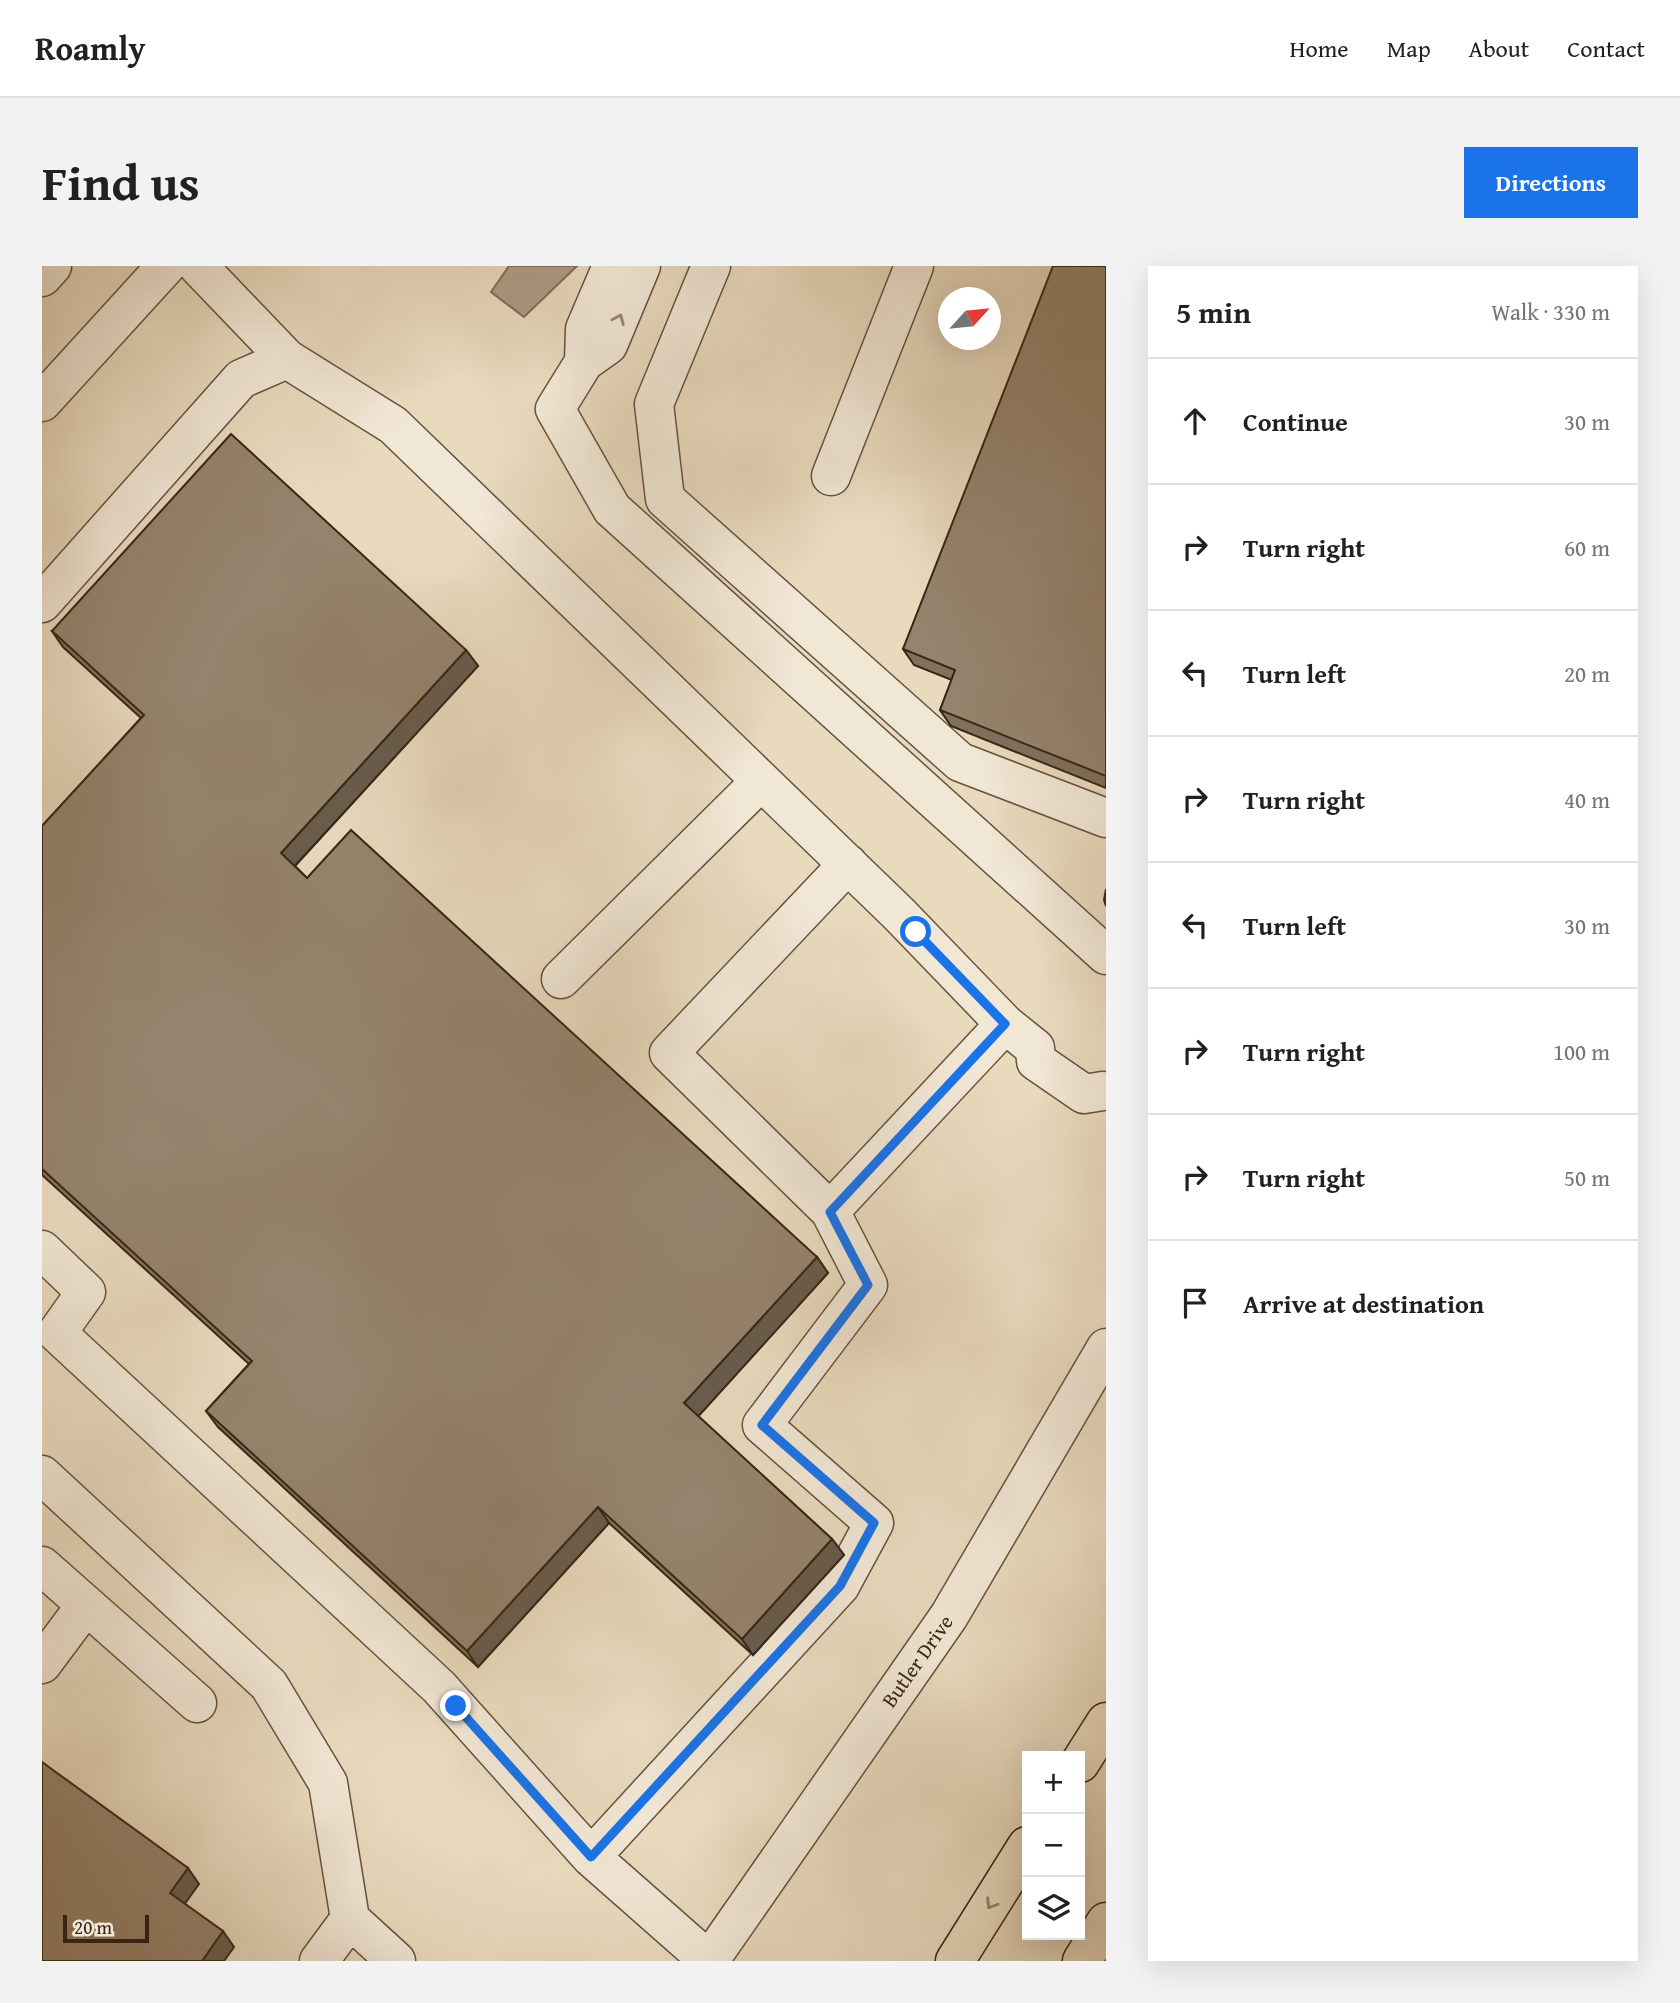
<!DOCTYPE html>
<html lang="en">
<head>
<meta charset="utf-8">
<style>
	:root { --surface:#fff; --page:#f2f2f2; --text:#202124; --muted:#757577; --line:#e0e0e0; --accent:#1a73e8 }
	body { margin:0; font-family:"Gentium Book Plus",serif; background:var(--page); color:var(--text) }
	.controls { position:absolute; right:21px; bottom:21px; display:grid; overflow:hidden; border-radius:0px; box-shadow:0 7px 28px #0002 }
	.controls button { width:63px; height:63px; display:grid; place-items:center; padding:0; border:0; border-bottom:2px solid var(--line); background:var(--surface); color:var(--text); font:35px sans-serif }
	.compass { position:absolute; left:896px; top:21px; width:63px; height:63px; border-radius:50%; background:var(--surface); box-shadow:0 7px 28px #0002; rotate:63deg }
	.scale { position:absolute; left:21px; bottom:18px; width:86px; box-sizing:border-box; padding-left:7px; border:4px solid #392515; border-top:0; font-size:19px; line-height:24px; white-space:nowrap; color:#392515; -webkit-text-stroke:5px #f1e7d5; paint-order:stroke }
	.stop { position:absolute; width:21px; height:21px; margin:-16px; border:5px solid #1a73e8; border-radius:50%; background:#fff }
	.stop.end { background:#1a73e8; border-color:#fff; box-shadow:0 2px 7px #0008 }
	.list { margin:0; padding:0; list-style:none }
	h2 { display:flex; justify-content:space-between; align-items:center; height:91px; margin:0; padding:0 28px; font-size:30px }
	h2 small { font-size:23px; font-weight:400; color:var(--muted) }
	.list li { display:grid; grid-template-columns:46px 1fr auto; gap:21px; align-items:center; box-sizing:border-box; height:126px; padding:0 28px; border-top:2px solid var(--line) }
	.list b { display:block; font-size:26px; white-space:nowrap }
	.list em { font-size:23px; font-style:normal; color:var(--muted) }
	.icon { flex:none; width:38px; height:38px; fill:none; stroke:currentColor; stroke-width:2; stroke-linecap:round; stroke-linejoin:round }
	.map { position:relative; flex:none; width:1064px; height:1695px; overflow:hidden; border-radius:0px }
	header { display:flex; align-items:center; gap:42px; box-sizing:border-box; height:98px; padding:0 35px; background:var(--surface); border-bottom:2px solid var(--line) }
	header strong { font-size:33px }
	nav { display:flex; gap:38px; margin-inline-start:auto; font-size:24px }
	.intro { display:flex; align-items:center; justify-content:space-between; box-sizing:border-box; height:168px; padding:0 42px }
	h1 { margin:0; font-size:49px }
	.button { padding:18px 32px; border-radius:0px; background:var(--accent); color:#fff; font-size:24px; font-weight:700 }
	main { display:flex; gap:42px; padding:0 42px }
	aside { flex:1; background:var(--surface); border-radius:0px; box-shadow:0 7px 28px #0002 }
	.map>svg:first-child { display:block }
	.water { fill:#ad9c85; stroke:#7f6c58; stroke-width:2 }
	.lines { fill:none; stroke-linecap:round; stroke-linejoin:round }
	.minor-casing { stroke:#65523f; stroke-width:41 }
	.highway-casing { stroke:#392515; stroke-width:41 }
	.minor { stroke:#f1e7d5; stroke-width:38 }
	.highway { stroke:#e9dabe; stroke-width:38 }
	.wall { fill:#80715e; stroke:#392515; stroke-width:2 }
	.shaded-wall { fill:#685c4c; stroke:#392515; stroke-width:2 }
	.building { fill:#95836d; stroke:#392515; stroke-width:2 }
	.oneway { stroke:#958675 }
	.oneway2 { stroke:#91806a }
	.route { stroke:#1a73e8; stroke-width:9 }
	.labels { text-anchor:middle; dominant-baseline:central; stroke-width:7; stroke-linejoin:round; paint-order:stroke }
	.street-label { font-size:21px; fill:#392515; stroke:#f1e7d5 }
</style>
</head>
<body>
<header>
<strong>Roamly</strong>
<nav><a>Home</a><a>Map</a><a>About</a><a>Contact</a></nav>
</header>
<div class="intro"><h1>Find us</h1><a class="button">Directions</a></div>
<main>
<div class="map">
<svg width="1064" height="1695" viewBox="0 0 1064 1695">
	<rect width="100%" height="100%" fill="#e9dabe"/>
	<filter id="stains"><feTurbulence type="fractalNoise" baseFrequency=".00286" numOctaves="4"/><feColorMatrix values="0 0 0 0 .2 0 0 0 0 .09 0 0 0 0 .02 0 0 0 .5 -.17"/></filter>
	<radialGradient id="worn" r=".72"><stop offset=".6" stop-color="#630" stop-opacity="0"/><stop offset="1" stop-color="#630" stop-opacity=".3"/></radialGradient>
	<path class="water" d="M467,0H535L482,51L449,26Z"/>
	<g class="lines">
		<defs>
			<path id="minor" d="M156,0L245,93
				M599,0L566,79L542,96L513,143L570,243L1064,689
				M669,0L612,138L623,233L918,496L1064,552
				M0,11L10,0
				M542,96L543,63L570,0
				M0,136L124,0
				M789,210L872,0
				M0,337L199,113L245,93L351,159L857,648L963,758L993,782L994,795L1042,828L1061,825
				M519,713L719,515
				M788,945L627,787L806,598
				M0,984L44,1026L15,1067L397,1421L549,1591L798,1320L832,1257L720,1159L826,1019L788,945L963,758
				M0,1209L227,1419L286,1517L308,1653L277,1695
				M0,1300L155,1437
				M0,1398L44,1339
				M549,1591L667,1695
				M308,1653L354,1695
				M667,1695L907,1350L1064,1082"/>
			<path id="highway" d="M1038,1497L1064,1456
				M913,1695L985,1580
				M1040,1695L1064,1656"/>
		</defs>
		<use href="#minor" class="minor-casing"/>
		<use href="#highway" class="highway-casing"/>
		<use href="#minor" class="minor"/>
		<use href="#highway" class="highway"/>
	</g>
	<path class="wall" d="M1064,0V522L909,460L898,444L910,414L872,399L861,383Z
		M10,365L424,384L436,400L253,600L265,612L775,991L786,1007L656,1150L790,1273L802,1289L711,1389L567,1257L436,1401L176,1161L164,1145L207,1098L0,909V560L99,452L21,381Z"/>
	<path class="shaded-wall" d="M424,384L436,400L250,603L239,587Z
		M775,991L786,1007L654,1153L642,1137Z
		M556,1241L567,1257L436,1401L425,1385Z
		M790,1273L802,1289L711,1389L700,1373Z
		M146,1602L157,1618L139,1643L128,1627Z
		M181,1665L192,1681L182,1695H160Z"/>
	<path class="building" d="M1011,0H1064V510L898,444L913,404L861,383Z
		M189,168L424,384L239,587L265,612L309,564L775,991L642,1137L790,1273L700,1373L556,1241L425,1385L164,1145L210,1095L0,903V560L102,449L10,365Z
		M1064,623V640L1062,634Z
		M0,1496L146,1602L128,1627L181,1665L160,1695H0Z"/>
	<defs><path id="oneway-chevron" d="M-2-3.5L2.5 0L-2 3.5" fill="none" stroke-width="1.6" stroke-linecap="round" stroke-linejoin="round" transform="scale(1.75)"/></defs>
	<use class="oneway" href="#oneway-chevron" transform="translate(577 53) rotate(-67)"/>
	<use class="oneway2" href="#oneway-chevron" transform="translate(949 1638) rotate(122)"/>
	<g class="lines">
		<path class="route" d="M414,1440L549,1591L798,1320L832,1257L720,1159L826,1019L788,946L963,758L874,666"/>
	</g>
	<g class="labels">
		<g class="street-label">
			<text transform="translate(875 1395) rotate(-55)">Butler Drive</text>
		</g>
	</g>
	<rect width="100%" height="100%" filter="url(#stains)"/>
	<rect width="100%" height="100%" fill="url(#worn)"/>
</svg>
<div class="controls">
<button>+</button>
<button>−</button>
<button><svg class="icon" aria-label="layers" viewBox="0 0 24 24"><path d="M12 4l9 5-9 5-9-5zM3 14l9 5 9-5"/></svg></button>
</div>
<svg class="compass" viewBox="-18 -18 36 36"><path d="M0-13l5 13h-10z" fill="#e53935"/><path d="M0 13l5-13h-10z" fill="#757577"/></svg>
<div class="scale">20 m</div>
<div class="stop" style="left:874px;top:666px"></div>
<div class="stop end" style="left:414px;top:1440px"></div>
</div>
<aside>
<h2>5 min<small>Walk · 330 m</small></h2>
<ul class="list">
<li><svg class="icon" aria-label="ahead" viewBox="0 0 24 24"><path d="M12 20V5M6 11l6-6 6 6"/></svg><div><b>Continue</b></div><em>30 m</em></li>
<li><svg class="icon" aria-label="right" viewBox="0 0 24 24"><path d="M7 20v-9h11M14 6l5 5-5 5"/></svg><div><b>Turn right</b></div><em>60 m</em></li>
<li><svg class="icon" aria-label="left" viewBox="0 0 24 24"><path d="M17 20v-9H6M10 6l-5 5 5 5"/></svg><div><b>Turn left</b></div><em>20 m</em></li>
<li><svg class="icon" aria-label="right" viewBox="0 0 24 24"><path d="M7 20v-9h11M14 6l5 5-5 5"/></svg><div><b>Turn right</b></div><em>40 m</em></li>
<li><svg class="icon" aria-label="left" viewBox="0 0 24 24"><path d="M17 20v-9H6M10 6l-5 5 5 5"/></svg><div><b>Turn left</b></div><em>30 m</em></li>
<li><svg class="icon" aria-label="right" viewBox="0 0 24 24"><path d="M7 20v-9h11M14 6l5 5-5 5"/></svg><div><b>Turn right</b></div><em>100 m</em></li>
<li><svg class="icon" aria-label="right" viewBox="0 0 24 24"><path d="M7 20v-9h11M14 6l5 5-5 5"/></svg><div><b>Turn right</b></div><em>50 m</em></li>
<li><svg class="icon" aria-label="arrive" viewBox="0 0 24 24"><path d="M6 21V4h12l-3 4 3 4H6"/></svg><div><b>Arrive at destination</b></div></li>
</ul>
</aside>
</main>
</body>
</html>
